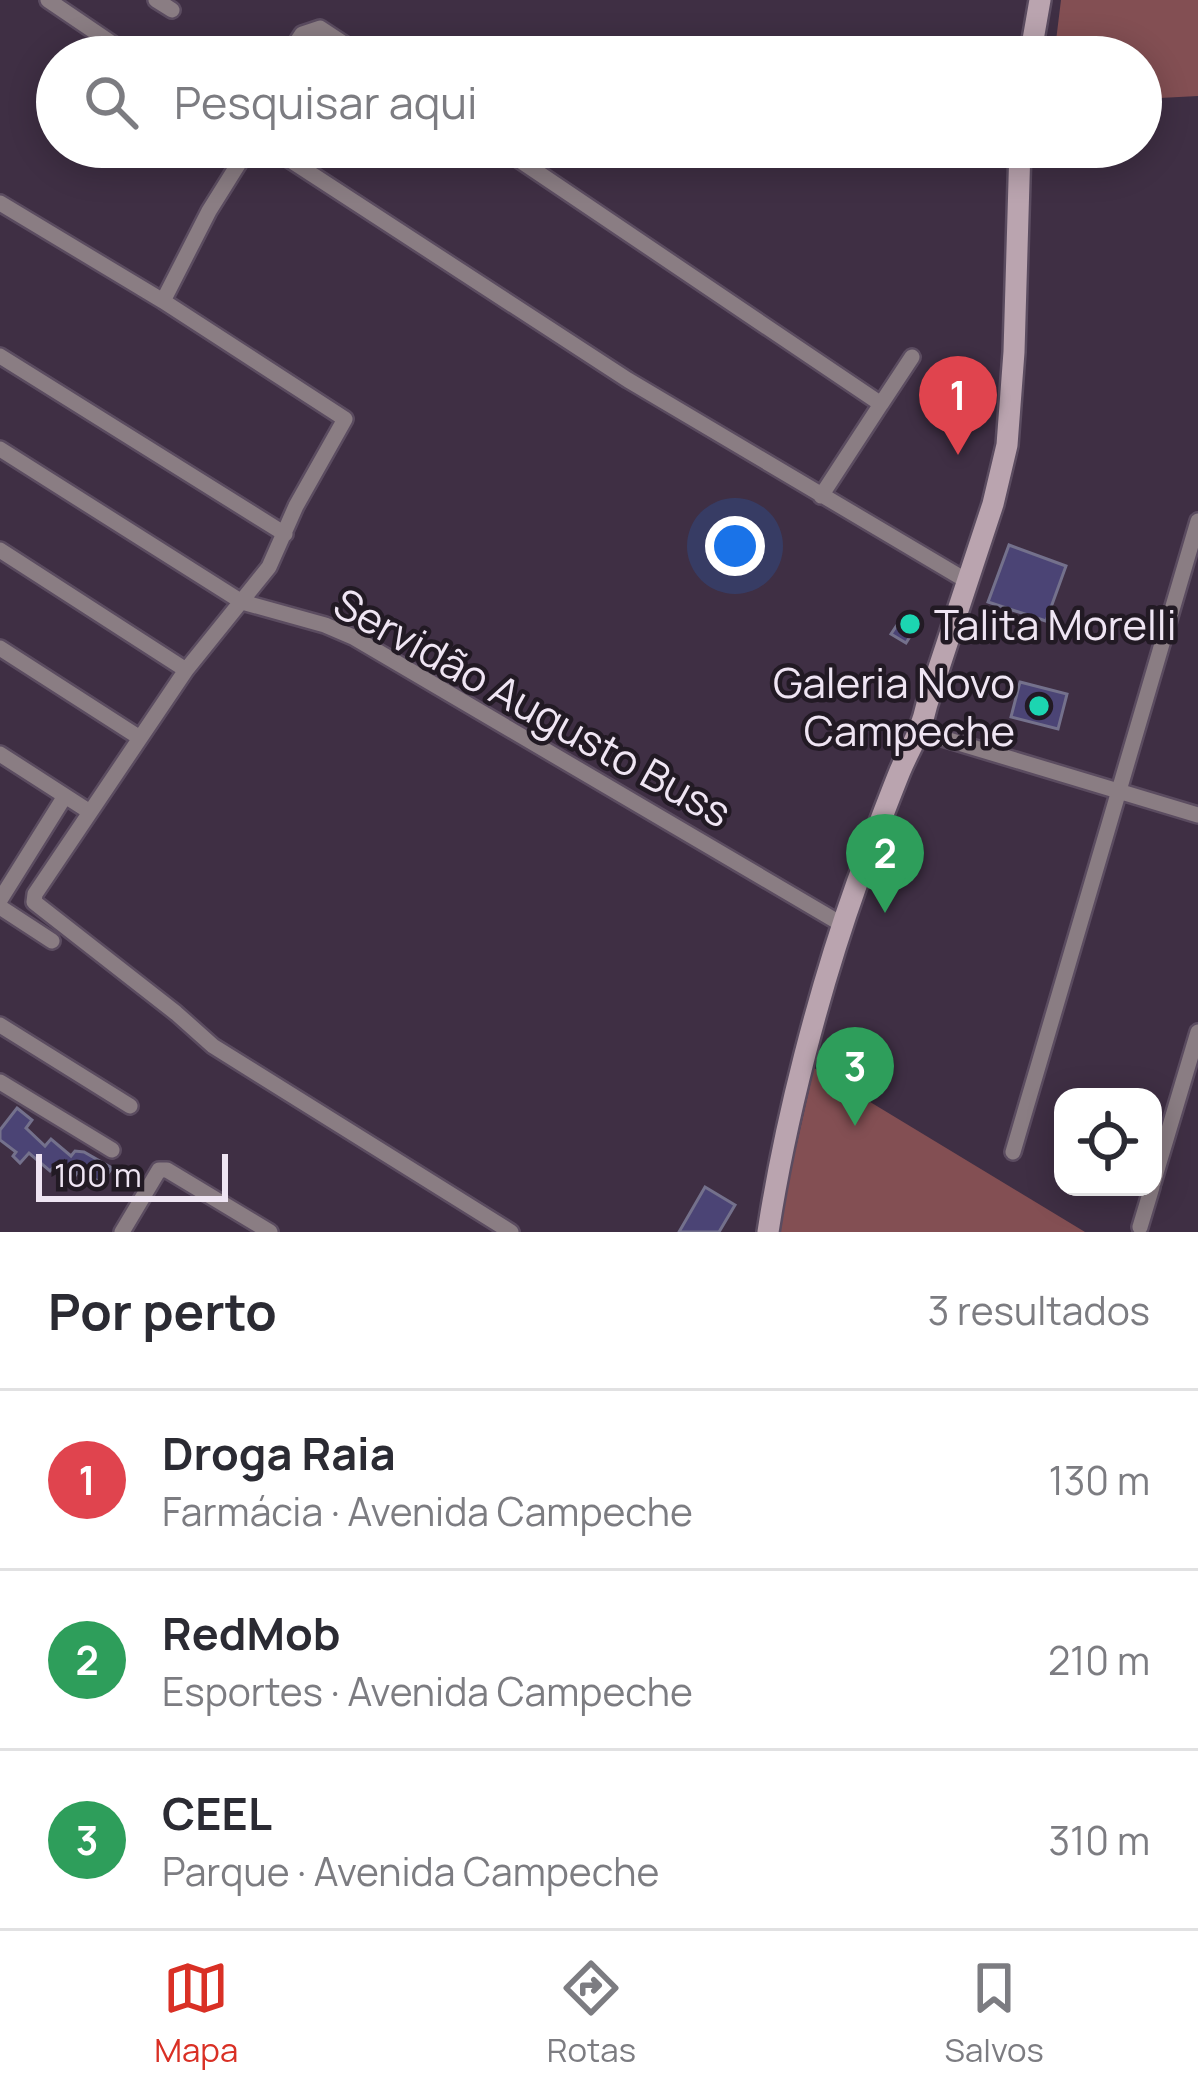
<!DOCTYPE html>
<html lang="pt">
<head>
<meta charset="utf-8">
<style>
	:root { --surface:#fff; --page:#f7f7f7; --text:#2b2b33; --muted:#7c7c81; --line:#e1e1e2; --accent:#d93025 }
	body { margin:0; font-family:Manrope,sans-serif; background:var(--page); color:var(--text) }
	.controls { position:absolute; right:36px; bottom:36px; display:grid; overflow:hidden; border-radius:24px; box-shadow:0 6px 30px #0003 }
	.controls button { width:108px; height:108px; display:grid; place-items:center; padding:0; border:0; border-bottom:3px solid var(--line); background:var(--surface); color:var(--text); font:60px sans-serif }
	.scale { position:absolute; left:36px; bottom:30px; width:192px; box-sizing:border-box; padding-left:12px; border:6px solid #efe5f3; border-top:0; font-size:33px; line-height:42px; white-space:nowrap; color:#efe5f3; -webkit-text-stroke:9px #221a24; paint-order:stroke }
	.you { position:absolute; left:735px; top:546px; width:42px; height:42px; margin:-30px; border:9px solid #fff; border-radius:50%; background:#1a73e8; box-shadow:0 0 0 18px #1a73e833 }
	.badge { display:grid; place-items:center; width:78px; height:78px; border-radius:50%; background:var(--accent); color:#fff; font-size:39px; font-weight:700 }
	.pin { position:absolute; translate:-50% -99px; filter:drop-shadow(0 3px 6px #0008) }
	.pin::after { content:''; position:absolute; top:63px; width:42px; height:36px; background:inherit; clip-path:polygon(0 0,100% 0,50% 100%) }
	.list { margin:0; padding:0; list-style:none }
	h2 { display:flex; justify-content:space-between; align-items:center; height:156px; margin:0; padding:0 48px; font-size:51px }
	h2 small { font-size:39px; font-weight:400; color:var(--muted) }
	.list li { display:grid; grid-template-columns:78px 1fr auto; gap:36px; align-items:center; box-sizing:border-box; height:180px; padding:0 48px; border-top:3px solid var(--line) }
	.list b { display:block; font-size:45px; white-space:nowrap }
	.list p { margin:0; font-size:39px; white-space:nowrap; color:var(--muted) }
	.list em { font-size:39px; font-style:normal; color:var(--muted) }
	.icon { flex:none; width:66px; height:66px; fill:none; stroke:currentColor; stroke-width:2; stroke-linecap:round; stroke-linejoin:round }
	.map { position:relative; flex:none; width:1198px; height:1232px; overflow:hidden }
	.search { position:absolute; background:var(--surface); box-shadow:0 6px 30px #0003; left:36px; right:36px; top:36px; height:132px; display:flex; align-items:center; gap:30px; box-sizing:border-box; padding:0 42px; border-radius:66px; color:var(--muted); font-size:45px }
	.sheet { height:696px; background:var(--surface) }
	nav { display:flex; justify-content:space-around; align-items:center; box-sizing:border-box; height:168px; border-top:3px solid var(--line); background:var(--surface); font-size:33px; color:var(--muted) }
	nav a { display:grid; justify-items:center; gap:6px }
	nav .on { color:var(--accent) }
	.map>svg:first-child { display:block }
	.green { fill:#834f53 }
	.building { fill:#4b4475; stroke:#74718c; stroke-width:3 }
	.lines { fill:none; stroke-linecap:round; stroke-linejoin:round }
	.minor-casing { stroke:#5b4c60; stroke-width:20 }
	.secondary-casing { stroke:#5b4c60; stroke-width:26 }
	.minor { stroke:#8a7d83; stroke-width:15 }
	.secondary { stroke:#baa4af; stroke-width:21 }
	.poi-dot { fill:#1cd5b1; stroke:#221a24; stroke-width:4.5 }
	.labels { text-anchor:middle; dominant-baseline:central; stroke-width:9; stroke-linejoin:round; paint-order:stroke }
	.poi-label { font-size:42px; fill:#efe5f3; stroke:#221a24; text-anchor:start }
	.street-label { font-size:42px; fill:#efe5f3; stroke:#221a24 }
</style>
</head>
<body>
<div class="map">
<svg width="1198" height="1232" viewBox="0 0 1198 1232">
	<rect width="100%" height="100%" fill="#3f2f44"/>
	<path class="green" d="M1061,0H1198V96L1141,99V57H1054Z
		M814,1068L1085,1232H777Z"/>
	<path class="building" d="M1009,545L1066,566L1046,621L988,602Z
		M905,613L919,622L906,643L891,634Z
		M1020,682L1067,694L1058,729L1011,717Z
		M17,1108L32,1120L26,1128L45,1146L51,1139L71,1156L75,1151L84,1152L112,1168L101,1183L80,1169L75,1176L57,1163L50,1171L29,1153L20,1163L13,1156L16,1152L0,1140V1130Z
		M705,1187L735,1205L719,1232H679Z"/>
	<g class="lines">
		<defs>
			<path id="minor" d="M48,0L132,57
				M156,0L172,10
				M287,57L302,34L320,28L364,57
				M270,147L628,380L967,581
				M500,147L881,404L821,496
				M0,203L163,301L345,419L296,506L269,567L186,670L35,894L34,902L176,1013L213,1046L511,1232
				M163,301L209,211L249,147
				M0,356L285,534
				M881,404L912,357
				M0,449L242,602L325,625L353,637L843,925
				M0,550L186,670
				M0,648L140,738
				M922,732L1198,815
				M0,754L90,812
				M0,900L65,796
				M0,907L52,941
				M0,1025L130,1106
				M0,1082L112,1150
				M1013,1152L1198,521
				M1153,1183L1198,1032
				M1140,1227L1152,1187
				M122,1232L159,1170H167L270,1232"/>
			<path id="secondary" d="M1030,57L1040,0
				M768,1232C785,1121 819,989 857,883C871,846 885,808 900,771C912,743 920,735 927,704L993,504L1007,445L1014,352L1020,147"/>
		</defs>
		<use href="#minor" class="minor-casing"/>
		<use href="#secondary" class="secondary-casing"/>
		<use href="#minor" class="minor"/>
		<use href="#secondary" class="secondary"/>
	</g>
	<g class="poi-dot">
		<circle cx="910" cy="624" r="12"/>
		<circle cx="1039" cy="706" r="12"/>
	</g>
	<g class="labels">
		<g class="poi-label">
			<text x="934" y="624">Talita Morelli</text>
			<text x="1015" y="682" text-anchor="end">Galeria Novo<tspan x="1015" dy="48">Campeche</tspan></text>
		</g>
		<g class="street-label">
			<text transform="translate(533 707) rotate(29)">Servidão Augusto Buss</text>
		</g>
	</g>
</svg>
<div class="controls">
<button><svg class="icon" aria-label="locate" viewBox="0 0 24 24"><circle cx="12" cy="12" r="6"/><path d="M12 2v4M12 18v4M2 12h4M18 12h4"/></svg></button>
</div>
<div class="scale">100 m</div>
<div class="you"></div>
<div class="pin badge" style="left:958px;top:455px;background:#e0444e">1</div>
<div class="pin badge" style="left:885px;top:913px;background:#2e9e5b">2</div>
<div class="pin badge" style="left:855px;top:1126px;background:#2e9e5b">3</div>
<div class="search"><svg class="icon" aria-label="search" viewBox="0 0 24 24"><circle cx="10" cy="10" r="6"/><path d="M15 15l6 6"/></svg>Pesquisar aqui</div>
</div>
<section class="sheet">
<h2>Por perto<small>3 resultados</small></h2>
<ul class="list">
<li><span class="badge" style="background:#e0444e">1</span><div><b>Droga Raia</b><p>Farmácia · Avenida Campeche</p></div><em>130 m</em></li>
<li><span class="badge" style="background:#2e9e5b">2</span><div><b>RedMob</b><p>Esportes · Avenida Campeche</p></div><em>210 m</em></li>
<li><span class="badge" style="background:#2e9e5b">3</span><div><b>CEEL</b><p>Parque · Avenida Campeche</p></div><em>310 m</em></li>
</ul>
</section>
<nav>
<a class="on"><svg class="icon" aria-label="map" viewBox="0 0 24 24"><path d="M3 6l6-2 6 2 6-2v14l-6 2-6-2-6 2zM9 4v14M15 6v14"/></svg>Mapa</a>
<a><svg class="icon" aria-label="directions" viewBox="0 0 24 24"><path d="M12 3l9 9-9 9-9-9zM9 14v-3h6M13 9l2 2-2 2"/></svg>Rotas</a>
<a><svg class="icon" aria-label="saved" viewBox="0 0 24 24"><path d="M7 4h10v16l-5-4-5 4z"/></svg>Salvos</a>
</nav>
</body>
</html>
